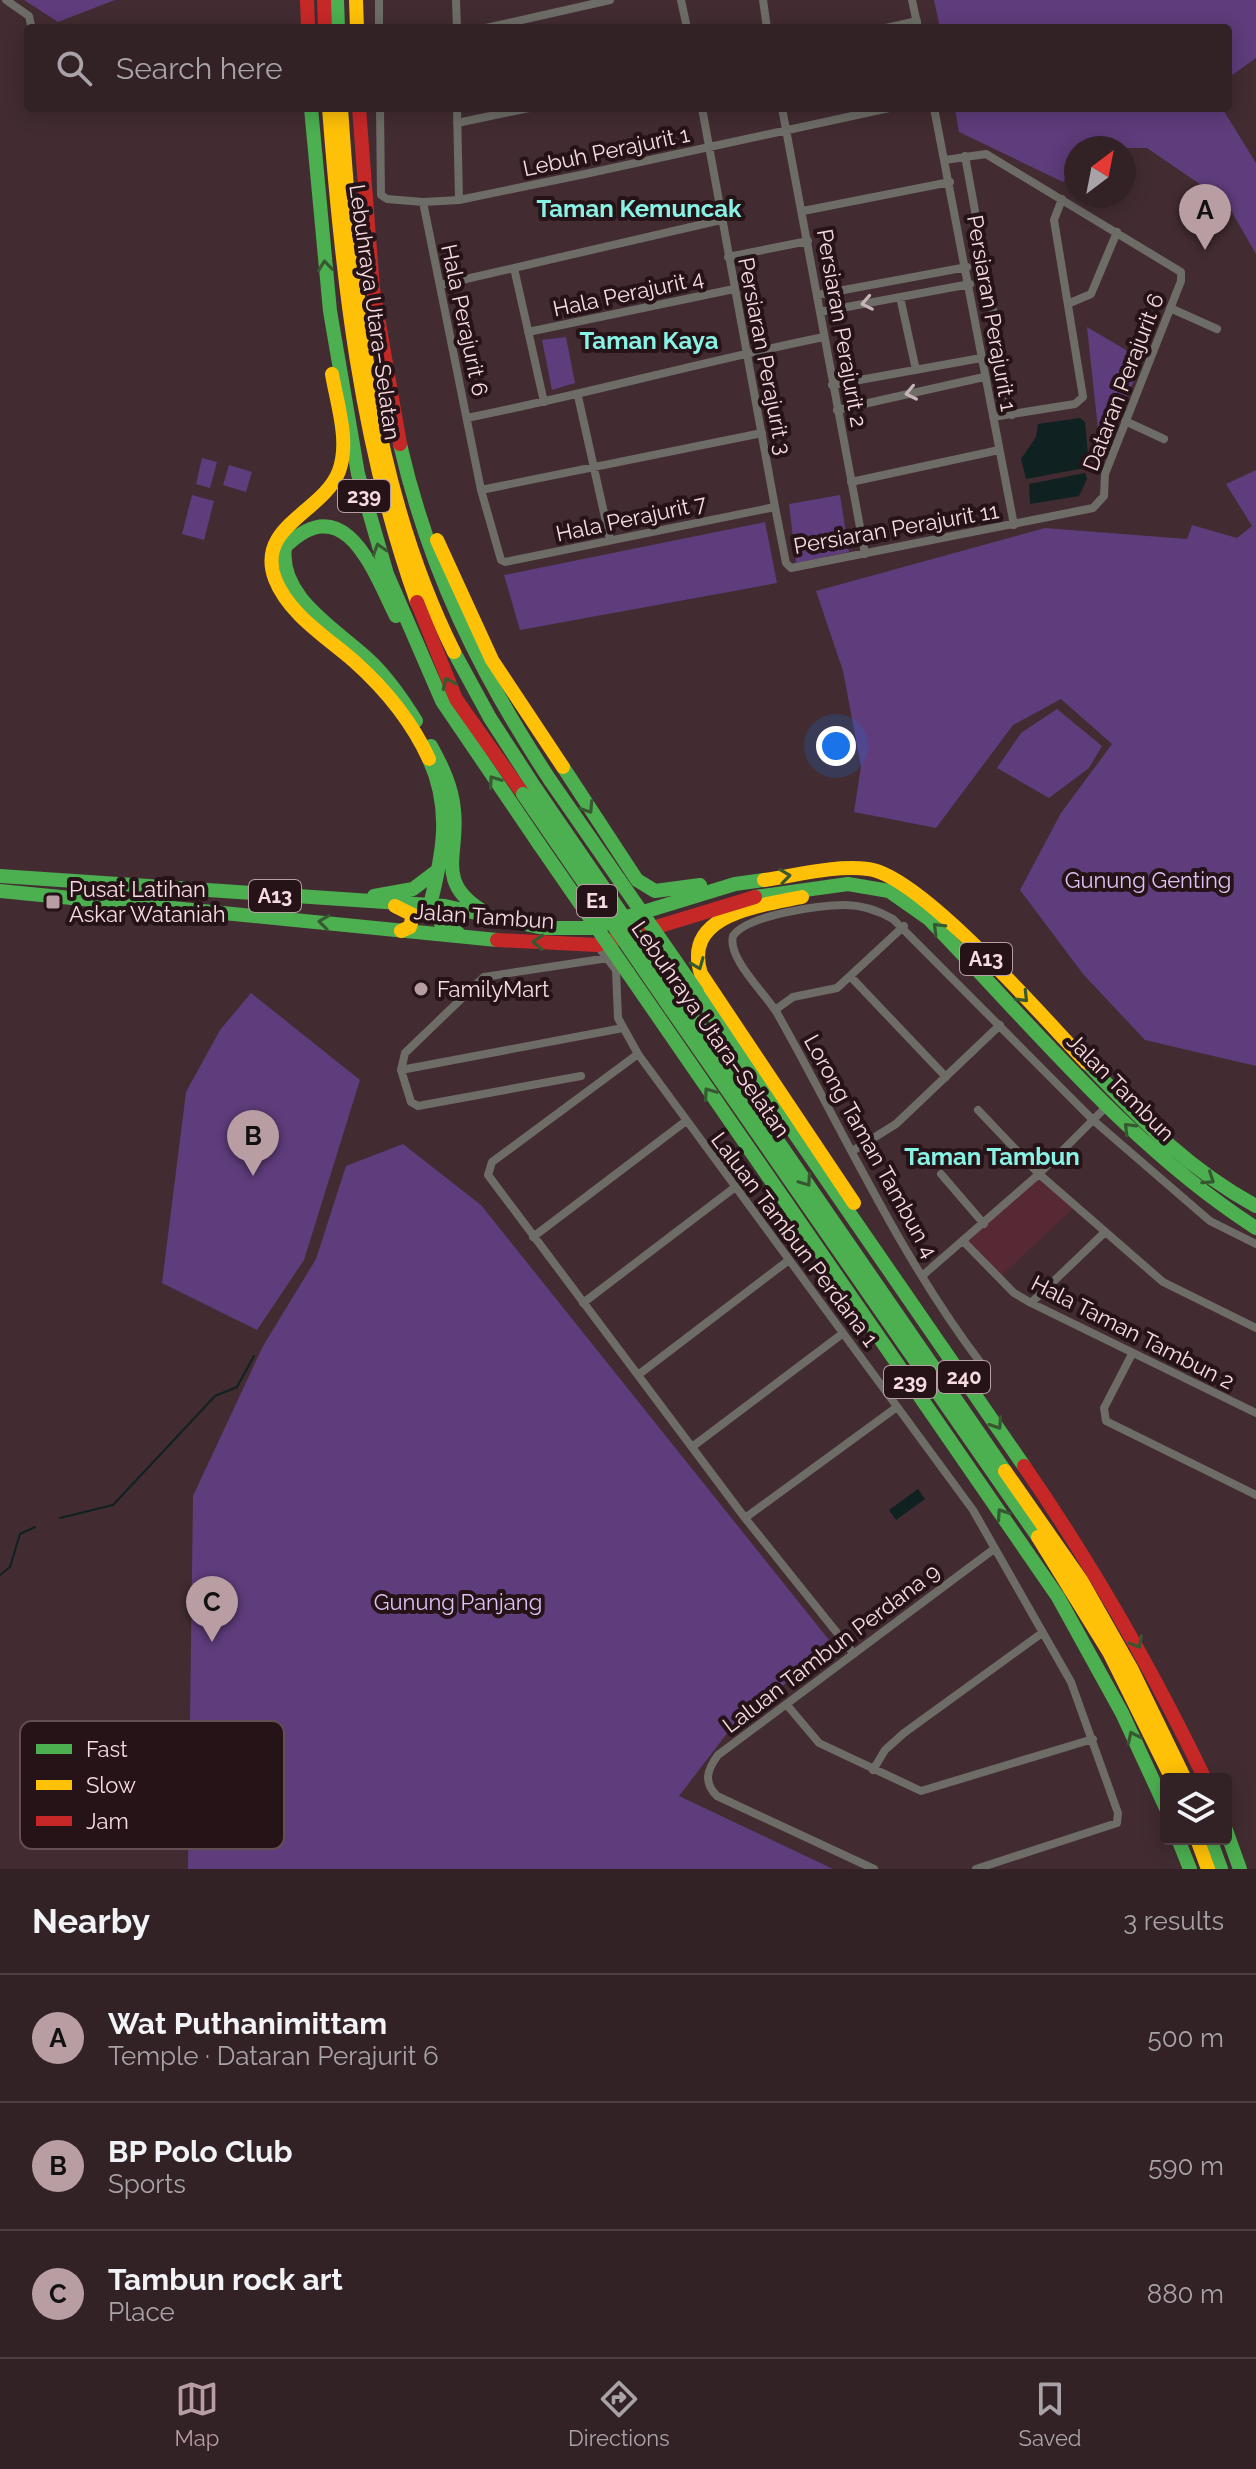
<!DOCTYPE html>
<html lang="en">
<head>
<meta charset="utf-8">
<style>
	:root { --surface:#322125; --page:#3d2e32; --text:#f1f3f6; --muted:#a8a3a7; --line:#4d3e42; --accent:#b89ea3 }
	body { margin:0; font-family:Raleway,sans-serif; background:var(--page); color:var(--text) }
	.controls { position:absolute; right:24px; bottom:24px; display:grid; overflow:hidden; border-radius:8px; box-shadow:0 4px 20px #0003 }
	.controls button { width:72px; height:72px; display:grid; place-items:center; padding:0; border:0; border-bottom:2px solid var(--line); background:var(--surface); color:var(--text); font:40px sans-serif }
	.compass { position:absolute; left:1064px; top:136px; width:72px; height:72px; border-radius:50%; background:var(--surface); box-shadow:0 4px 20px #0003; rotate:32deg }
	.you { position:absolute; left:836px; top:746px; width:28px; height:28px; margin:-20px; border:6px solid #fff; border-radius:50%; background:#1a73e8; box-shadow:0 0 0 12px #1a73e833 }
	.badge { display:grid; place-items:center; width:52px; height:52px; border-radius:50%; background:var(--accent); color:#111; font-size:26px; font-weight:700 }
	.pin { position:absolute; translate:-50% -66px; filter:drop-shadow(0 2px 4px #0008) }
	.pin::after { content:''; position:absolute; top:42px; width:28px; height:24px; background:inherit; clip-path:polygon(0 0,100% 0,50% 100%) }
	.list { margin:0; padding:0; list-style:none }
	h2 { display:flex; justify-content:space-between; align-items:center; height:104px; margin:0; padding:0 32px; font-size:34px }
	h2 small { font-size:26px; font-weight:400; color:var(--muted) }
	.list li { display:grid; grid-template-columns:52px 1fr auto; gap:24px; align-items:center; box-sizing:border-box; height:128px; padding:0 32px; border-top:2px solid var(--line) }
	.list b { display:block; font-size:30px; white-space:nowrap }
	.list p { margin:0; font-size:26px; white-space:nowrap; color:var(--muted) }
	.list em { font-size:26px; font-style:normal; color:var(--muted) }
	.icon { flex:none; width:44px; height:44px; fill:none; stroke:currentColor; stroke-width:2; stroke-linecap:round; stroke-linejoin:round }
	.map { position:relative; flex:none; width:1256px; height:1869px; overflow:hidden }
	.search { position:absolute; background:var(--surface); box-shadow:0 4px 20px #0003; left:24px; right:24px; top:24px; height:88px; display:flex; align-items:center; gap:20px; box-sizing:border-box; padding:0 28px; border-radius:8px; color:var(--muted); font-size:30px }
	.sheet { height:488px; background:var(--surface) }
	nav { display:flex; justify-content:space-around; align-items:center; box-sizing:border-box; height:112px; border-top:2px solid var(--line); background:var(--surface); font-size:22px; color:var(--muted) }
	nav a { display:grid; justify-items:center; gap:4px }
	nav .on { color:var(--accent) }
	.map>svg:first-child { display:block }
	.built { fill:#562934 }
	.green { fill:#5f3c7b }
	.water { fill:#0f2221 }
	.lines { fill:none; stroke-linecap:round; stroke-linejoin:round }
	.stream { stroke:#0f2221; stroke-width:2 }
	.street { stroke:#6d6c67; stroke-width:8 }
	.fast { stroke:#4caf50; stroke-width:14 }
	.slow { stroke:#ffc107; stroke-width:14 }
	.jam { stroke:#c62828; stroke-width:14 }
	.fast-bridge { stroke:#4caf50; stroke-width:14 }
	.oneway { stroke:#375931 }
	.oneway2 { stroke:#c7b4b6 }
	.poi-dot { fill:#b89ea3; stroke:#251317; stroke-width:3 }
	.labels { text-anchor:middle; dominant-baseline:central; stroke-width:8; stroke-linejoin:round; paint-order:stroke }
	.shield { fill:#251317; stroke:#b89fa4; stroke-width:2 }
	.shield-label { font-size:20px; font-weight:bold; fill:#f7dbe0 }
	.street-label { font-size:22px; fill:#f7dbe0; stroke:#251317 }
	.park-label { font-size:22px; fill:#dcc5f6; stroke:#251317 }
	.poi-label { font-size:22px; fill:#f7dbe0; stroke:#251317; text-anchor:start }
	.neighbourhood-label { font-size:24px; font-weight:bold; fill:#88f2e5; stroke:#251317 }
	.key { fill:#251317; stroke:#644f53; stroke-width:2 }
	.key-label { font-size:22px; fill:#f7dbe0 }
</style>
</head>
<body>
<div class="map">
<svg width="1256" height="1869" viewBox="0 0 1256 1869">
	<rect width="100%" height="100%" fill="#422c31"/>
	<path class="built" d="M1037,1175L1077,1205L999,1278L964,1240Z"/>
	<path class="green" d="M24,0H115L58,22Z
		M934,0H1256V58L1228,78V28H940Z
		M955,108H1222L1256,163V254L1226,202L1147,148H1076V161L1063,182L959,132Z
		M1087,327L1143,360L1101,457Z
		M566,337L575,383L552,390L542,340Z
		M202,458L217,462L210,488L196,484Z
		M229,465L252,472L246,492L223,485Z
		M1256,470V1066L1145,1040L1083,974L1020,890L1061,813L1112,744L1061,699L1013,725L936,828L854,812L861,766L843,671L816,591L1045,528L1187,539L1192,525L1237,538L1252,526L1226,484Z
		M192,495L214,501L204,540L182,534Z
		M840,495L849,552L796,563L789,504Z
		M765,522L777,583L520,630L504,575Z
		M1057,709L1102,746L1089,768L1049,798L997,768L1021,733Z
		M251,993L360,1080L304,1260L257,1330L162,1283L186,1092L220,1030Z
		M403,1144L481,1205L837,1650L745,1710L679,1796L833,1869H188L193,1496L263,1346L316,1259L346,1166Z"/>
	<path class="water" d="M1080,418L1085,422L1089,464L1085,468L1026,479L1021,459L1036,437L1038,424Z
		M1085,473L1087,479L1079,496L1030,504L1029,484Z
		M918,1489L925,1499L896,1520L889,1510Z"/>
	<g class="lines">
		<path class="stream" d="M60,1518L113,1505L215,1396L237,1387L254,1356
			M0,1575L10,1567L20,1534L35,1527"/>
		<path class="street" d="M6,0L29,16L31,25
			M379,0V28
			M456,0L457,28
			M681,0L687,28
			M763,0L767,28
			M912,0L918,28
			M486,28L610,0
			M886,28L917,21
			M380,108L381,195L387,199L423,202L481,490L501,560L505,562L775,507
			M457,108L459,200
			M702,108L775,507L786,563L791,568L1093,508L1104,496L1105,474L1181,281V272L986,154L945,160
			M782,108L865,554
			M934,108L1014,525
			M457,123L529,108
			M965,156L1012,415
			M423,202L459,200L585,174L889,108
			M803,211L950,182
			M728,257L808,241
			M514,268L544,402
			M440,285L721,220
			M817,295L967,267
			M900,297L916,370
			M1070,303L1091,294L1117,232
			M1170,308L1217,329
			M820,312L970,284
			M528,332L734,289
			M832,385L981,358
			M578,396L610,540
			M837,410L984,377
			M993,417L1075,404L1083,397L1054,220L1062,199
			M467,418C587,394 704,361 824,337
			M1125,421L1164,439
			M851,482L999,450
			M481,490L762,433
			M597,945L616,970L618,1018L638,1054L973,1510L1071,1682L1118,1813L1117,1823L976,1869
			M608,958L484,977L405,1053L401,1070L623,1028
			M850,976L946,1077
			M775,1010L793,997L837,988L904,926
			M638,1054L492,1162L488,1175L745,1518L854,1654
			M401,1070L411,1102L418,1106L581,1076
			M978,1110L1039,1174L1163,1282L1256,1328
			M854,1150L896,1124L1000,1025
			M941,1174L984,1224
			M533,1237L686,1121
			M964,1242L1014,1293L1031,1303L1256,1413
			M922,1276L1039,1174L1107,1106
			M583,1303L734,1188
			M1031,1303L1105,1232
			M1132,1354L1104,1408L1106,1421L1256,1495
			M980,1362C899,1255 843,1130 777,1013C765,993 727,958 733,936C747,915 820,905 845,905C862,905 879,911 893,919L1093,1120L1210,1221L1256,1244
			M638,1375L789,1260
			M692,1447L842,1334
			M745,1518L897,1407
			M787,1705L819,1743L921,1791L1093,1739
			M873,1770L885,1750L904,1733L1042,1633
			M874,1869L717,1796C703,1782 707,1770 718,1755L994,1549"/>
		<path class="fast" d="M337,0L338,28
			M311,108L330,311L358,474L387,574L442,701L539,844
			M400,444C429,570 479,672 550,780
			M396,616C373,570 345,488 285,547C278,598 338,630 370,661C389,679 403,700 416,721
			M454,652L490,718L536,789
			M431,746C442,766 452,787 454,810C459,854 435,881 481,910
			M429,759C452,809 443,854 430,905L442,925L458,933
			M563,767L637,880L655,891L700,885
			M0,876L445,906L543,928H591L735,884L764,880
			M0,891L497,940
			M374,896L413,889L438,870
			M755,897L848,884L889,891L929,919C1032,1025 1131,1148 1256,1228
			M628,973L1058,1597L1122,1713L1166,1808
			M697,992L1024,1466
			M682,1002L1005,1471
			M671,1009L1038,1537
			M1087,1063C1142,1120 1185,1167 1256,1206
			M1226,1830L1240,1869
			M1178,1839L1190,1869
			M1210,1839L1221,1869"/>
		<path class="slow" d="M356,0L357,28
			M329,108C342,276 360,443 417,602
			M341,108C354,293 370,484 454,652
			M332,374C337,404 350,441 339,471C324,512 255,526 275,579C289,615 328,638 355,662C385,689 412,722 429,759
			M437,540L492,660L563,767
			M764,880C798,875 834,865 868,869C921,875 1045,1020 1087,1063
			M802,897C759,906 682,914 701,974L854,1203
			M395,906L413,915L410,927L401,931
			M1005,1471L1081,1580L1132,1670L1185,1779
			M1038,1537L1109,1652L1172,1779
			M1197,1839L1208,1869"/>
		<path class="jam" d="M307,0L308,28
			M324,0L325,28
			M359,108L373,289L400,444
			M417,602L456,699L523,794
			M497,940L597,945L755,897
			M1024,1466C1093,1566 1152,1669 1205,1779"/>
		<path class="fast-bridge" d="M550,780L697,992
			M536,789L682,1002
			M523,794L671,1009
			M539,844L628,973"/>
	</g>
	<defs><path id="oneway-chevron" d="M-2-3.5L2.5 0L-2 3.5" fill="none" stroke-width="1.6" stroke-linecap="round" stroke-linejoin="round" transform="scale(2)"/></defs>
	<g class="oneway">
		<use href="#oneway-chevron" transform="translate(325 266) rotate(-96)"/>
		<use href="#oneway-chevron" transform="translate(379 549) rotate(-107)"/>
		<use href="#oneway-chevron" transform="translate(448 683) rotate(-114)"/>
		<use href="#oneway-chevron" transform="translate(494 781) rotate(-125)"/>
		<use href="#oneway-chevron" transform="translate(588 808) rotate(57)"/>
		<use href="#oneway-chevron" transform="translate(785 876) rotate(-8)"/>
		<use href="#oneway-chevron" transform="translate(324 922) rotate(-173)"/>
		<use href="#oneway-chevron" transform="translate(938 928) rotate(-135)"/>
		<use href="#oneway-chevron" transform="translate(538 942) rotate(-177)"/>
		<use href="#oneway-chevron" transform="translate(698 964) rotate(68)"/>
		<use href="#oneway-chevron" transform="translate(1023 997) rotate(46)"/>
		<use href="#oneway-chevron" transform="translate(709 1093) rotate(-125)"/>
		<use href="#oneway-chevron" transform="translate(1129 1128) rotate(-135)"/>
		<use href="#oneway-chevron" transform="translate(1209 1179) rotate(34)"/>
		<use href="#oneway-chevron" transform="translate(806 1181) rotate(55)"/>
		<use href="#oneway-chevron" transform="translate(997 1424) rotate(56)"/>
		<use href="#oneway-chevron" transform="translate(1002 1514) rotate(-124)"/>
		<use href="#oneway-chevron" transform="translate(1137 1643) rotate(61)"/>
		<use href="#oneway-chevron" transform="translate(1133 1737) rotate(-115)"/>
	</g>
	<g class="oneway2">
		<use href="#oneway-chevron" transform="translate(867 303) rotate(169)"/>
		<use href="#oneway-chevron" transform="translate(911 393) rotate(168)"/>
	</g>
	<g class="poi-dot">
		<rect x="45" y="894" width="16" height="16" rx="4"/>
		<circle cx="421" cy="989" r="8"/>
	</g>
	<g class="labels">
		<g class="shield">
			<rect x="338" y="480" width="52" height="32" rx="6"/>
			<rect x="249" y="880" width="52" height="32" rx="6"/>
			<rect x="577" y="885" width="40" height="32" rx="6"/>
			<rect x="960" y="943" width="52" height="32" rx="6"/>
			<rect x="938" y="1361" width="52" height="32" rx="6"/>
			<rect x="884" y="1366" width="52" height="32" rx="6"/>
		</g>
		<g class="shield-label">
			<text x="364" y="496">239</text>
			<text x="275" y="896">A13</text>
			<text x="597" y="901">E1</text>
			<text x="986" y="959">A13</text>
			<text x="964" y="1377">240</text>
			<text x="910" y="1382">239</text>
		</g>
		<g class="street-label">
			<text transform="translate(606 151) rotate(-12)">Lebuh Perajurit 1</text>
			<text transform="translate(628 293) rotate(-12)">Hala Perajurit 4</text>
			<text transform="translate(375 312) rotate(82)">Lebuhraya Utara–Selatan</text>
			<text transform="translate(992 313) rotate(80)">Persiaran Perajurit 1</text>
			<text transform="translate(465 320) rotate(78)">Hala Perajurit 6</text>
			<text transform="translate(842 328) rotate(80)">Persiaran Perajurit 2</text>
			<text transform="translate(765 356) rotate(79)">Persiaran Perajurit 3</text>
			<text transform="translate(1123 382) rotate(-69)">Dataran Perajurit 6</text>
			<text transform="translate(631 518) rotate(-12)">Hala Perajurit 7</text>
			<text transform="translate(896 528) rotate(-10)">Persiaran Perajurit 11</text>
			<text transform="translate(484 916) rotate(4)">Jalan Tambun</text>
			<text transform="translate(711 1029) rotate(55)">Lebuhraya Utara–Selatan</text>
			<text transform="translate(1121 1087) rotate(45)">Jalan Tambun</text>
			<text transform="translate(871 1146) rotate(61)">Lorong Taman Tambun 4</text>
			<text transform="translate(795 1239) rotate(53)">Laluan Tambun Perdana 1</text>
			<text transform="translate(1133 1332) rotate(27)">Hala Taman Tambun 2</text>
			<text transform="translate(831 1648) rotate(-37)">Laluan Tambun Perdana 9</text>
		</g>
		<g class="park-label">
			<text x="1148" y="880">Gunung Genting</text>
			<text x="458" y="1602">Gunung Panjang</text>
		</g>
		<g class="poi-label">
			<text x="69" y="889">Pusat Latihan<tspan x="69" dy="25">Askar Wataniah</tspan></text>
			<text x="437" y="989">FamilyMart</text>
		</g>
		<g class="neighbourhood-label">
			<text x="639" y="208">Taman Kemuncak</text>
			<text x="649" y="340">Taman Kaya</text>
			<text x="992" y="1156">Taman Tambun</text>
		</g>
	</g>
	<rect x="20" y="1721" width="264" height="128" rx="12" class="key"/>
	<rect x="36" y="1744" width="36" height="10" fill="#4caf50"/>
	<rect x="36" y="1780" width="36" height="10" fill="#ffc107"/>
	<rect x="36" y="1816" width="36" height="10" fill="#c62828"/>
	<g class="key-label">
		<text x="86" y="1757">Fast</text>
		<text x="86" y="1793">Slow</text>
		<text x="86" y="1829">Jam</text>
	</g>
</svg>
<div class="controls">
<button><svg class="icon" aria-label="layers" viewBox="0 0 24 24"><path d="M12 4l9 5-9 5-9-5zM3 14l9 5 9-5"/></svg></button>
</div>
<svg class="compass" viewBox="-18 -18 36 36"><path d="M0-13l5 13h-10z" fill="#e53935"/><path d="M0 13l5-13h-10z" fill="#a8a3a7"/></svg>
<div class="you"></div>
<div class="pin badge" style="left:1205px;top:250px">A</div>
<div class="pin badge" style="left:253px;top:1176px">B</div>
<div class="pin badge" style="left:212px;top:1642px">C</div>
<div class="search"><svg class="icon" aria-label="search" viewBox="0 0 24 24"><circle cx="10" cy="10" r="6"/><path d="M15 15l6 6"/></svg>Search here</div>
</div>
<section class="sheet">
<h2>Nearby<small>3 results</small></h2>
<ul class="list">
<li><span class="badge">A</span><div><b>Wat Puthanimittam</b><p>Temple · Dataran Perajurit 6</p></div><em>500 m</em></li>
<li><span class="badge">B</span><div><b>BP Polo Club</b><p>Sports</p></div><em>590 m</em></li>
<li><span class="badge">C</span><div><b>Tambun rock art</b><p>Place</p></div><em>880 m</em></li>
</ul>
</section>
<nav>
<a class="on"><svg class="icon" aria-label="map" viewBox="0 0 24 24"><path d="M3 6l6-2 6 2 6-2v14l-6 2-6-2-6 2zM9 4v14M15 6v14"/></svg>Map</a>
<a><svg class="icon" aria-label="directions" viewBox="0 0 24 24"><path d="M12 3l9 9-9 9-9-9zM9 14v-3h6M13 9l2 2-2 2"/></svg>Directions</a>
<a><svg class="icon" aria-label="saved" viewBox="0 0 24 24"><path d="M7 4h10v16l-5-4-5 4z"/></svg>Saved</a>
</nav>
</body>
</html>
